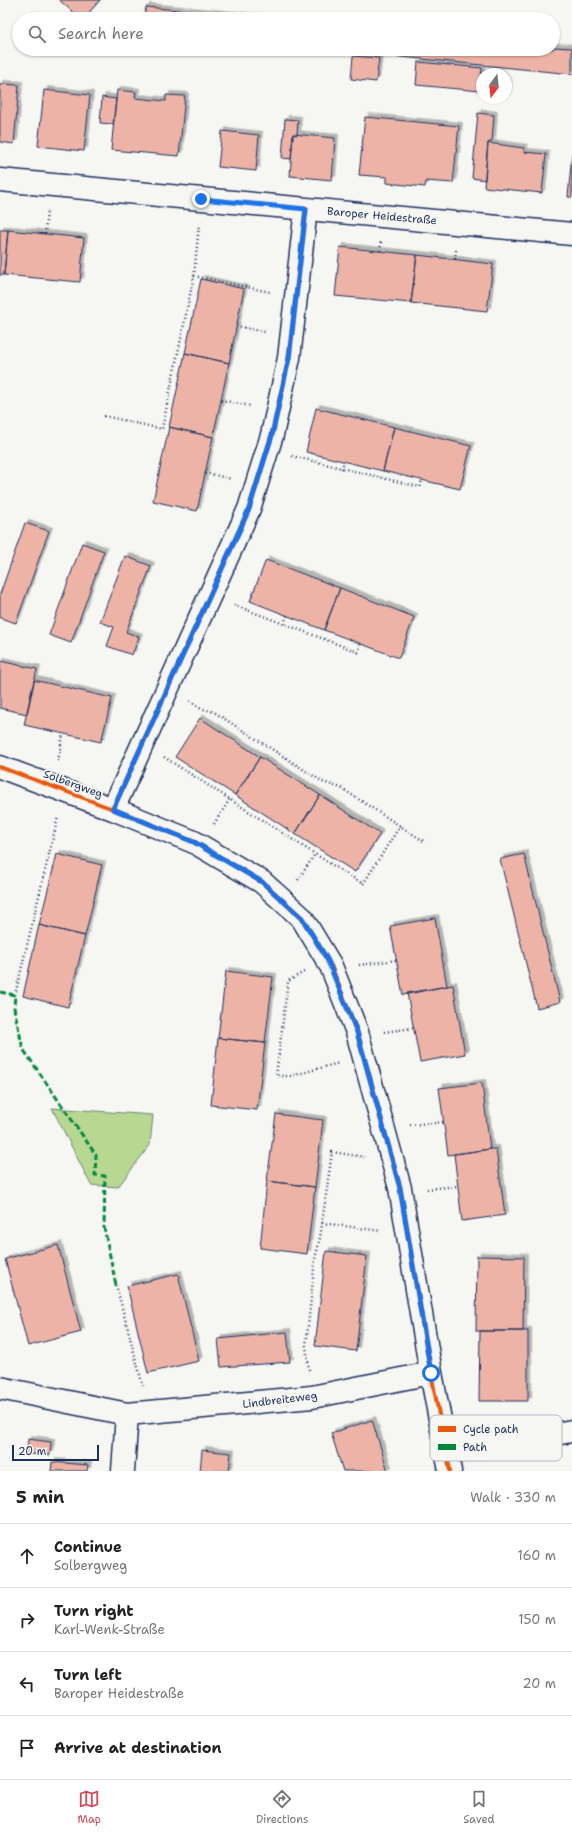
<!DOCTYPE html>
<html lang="en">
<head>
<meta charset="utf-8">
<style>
	:root { --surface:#fff; --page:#f6f6f6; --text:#222; --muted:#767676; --line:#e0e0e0; --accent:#d1495b }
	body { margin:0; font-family:"Shantell Sans",sans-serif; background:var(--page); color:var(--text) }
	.compass { position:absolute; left:476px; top:68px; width:36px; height:36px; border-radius:50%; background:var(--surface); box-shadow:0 1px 3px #0004; rotate:195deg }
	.scale { position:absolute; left:12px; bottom:10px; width:87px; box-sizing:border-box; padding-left:4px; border:2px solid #1b2f5e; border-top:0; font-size:11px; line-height:14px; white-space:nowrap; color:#1b2f5e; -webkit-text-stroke:3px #f6f6f2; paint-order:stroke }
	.stop { position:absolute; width:12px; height:12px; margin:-9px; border:3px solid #1a73e8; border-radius:50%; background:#fff }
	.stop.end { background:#1a73e8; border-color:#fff; box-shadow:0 1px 4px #0008 }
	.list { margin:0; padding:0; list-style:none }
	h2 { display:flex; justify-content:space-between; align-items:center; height:52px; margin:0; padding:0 16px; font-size:17px }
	h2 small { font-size:13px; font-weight:400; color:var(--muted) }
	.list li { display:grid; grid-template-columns:26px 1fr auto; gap:12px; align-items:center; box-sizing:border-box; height:64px; padding:0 16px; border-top:1px solid var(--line) }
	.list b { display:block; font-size:15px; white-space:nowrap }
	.list p { margin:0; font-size:13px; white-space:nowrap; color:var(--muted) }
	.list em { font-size:13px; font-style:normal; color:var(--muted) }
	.icon { flex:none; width:22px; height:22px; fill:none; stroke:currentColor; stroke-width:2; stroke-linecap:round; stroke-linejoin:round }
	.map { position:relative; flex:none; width:572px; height:1471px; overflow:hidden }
	.search { position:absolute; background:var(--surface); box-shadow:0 1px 3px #0004; left:12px; right:12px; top:12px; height:44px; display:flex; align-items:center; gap:10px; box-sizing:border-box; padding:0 14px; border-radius:22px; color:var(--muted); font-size:15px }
	.sheet { height:308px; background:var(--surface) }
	nav { display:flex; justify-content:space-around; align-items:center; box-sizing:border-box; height:56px; border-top:1px solid var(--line); background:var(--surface); font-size:11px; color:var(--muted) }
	nav a { display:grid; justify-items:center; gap:2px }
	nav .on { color:var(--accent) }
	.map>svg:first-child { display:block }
	.green { fill:#b8d891; stroke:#6a8478 }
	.building { fill:#edb3a6; stroke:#1b2f5e; filter:url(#shadow) }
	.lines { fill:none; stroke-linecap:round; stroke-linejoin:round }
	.minor-casing { stroke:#1b2f5e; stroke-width:25 }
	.path { stroke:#1b2f5e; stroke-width:2.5; stroke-dasharray:1 3; stroke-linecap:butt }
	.minor { stroke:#f6f6f2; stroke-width:22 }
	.quiet { stroke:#00873e; stroke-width:3; stroke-dasharray:6 3; stroke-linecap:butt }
	.cycleway-casing { stroke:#f6f6f2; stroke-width:6 }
	.cycleway { stroke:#e8590c; stroke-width:4 }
	.route { stroke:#1a73e8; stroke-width:5 }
	.labels { text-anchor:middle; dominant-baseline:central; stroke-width:3.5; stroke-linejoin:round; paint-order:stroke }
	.street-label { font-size:11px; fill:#1b2f5e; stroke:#f6f6f2 }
	.key { fill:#f6f6f2; stroke:#b4bac6; stroke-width:1 }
	.key-label { font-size:11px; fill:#1b2f5e }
</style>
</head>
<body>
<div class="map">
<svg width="572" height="1471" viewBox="0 0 572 1471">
	<defs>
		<filter id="shadow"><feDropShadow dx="3.5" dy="-3.5" stdDeviation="0" flood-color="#0004"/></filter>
	</defs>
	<rect width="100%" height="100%" fill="#f6f6f2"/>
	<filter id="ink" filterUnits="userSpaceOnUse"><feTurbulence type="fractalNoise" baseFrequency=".025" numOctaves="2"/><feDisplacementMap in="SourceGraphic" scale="8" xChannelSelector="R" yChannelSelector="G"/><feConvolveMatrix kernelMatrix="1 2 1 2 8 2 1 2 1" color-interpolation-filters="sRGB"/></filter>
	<g filter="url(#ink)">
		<path class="green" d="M52,1108L153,1115L150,1145L118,1187L91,1185Z"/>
		<path class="building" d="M59,0H100L83,19H81Z
			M146,7L272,19H144Z
			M553,47L572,48V74L321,49H553Z
			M353,56L379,58L376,82L351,79Z
			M418,62L482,68L480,91L416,85Z
			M0,84L19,85L14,144L0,142Z
			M44,90L90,95L84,151L38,146Z
			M117,90L136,92L135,98L166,101V95L185,96L179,156L111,150Z
			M102,97L116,99L113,124L100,123Z
			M478,113L494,115L492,141L488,143L485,180L472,178Z
			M365,117L459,126L453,183L426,181L425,187L387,183V177L359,175Z
			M285,119L298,120L297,135L293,134L291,159L282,158Z
			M222,131L259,135L256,171L218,167Z
			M293,134L335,138L332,180L290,176Z
			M488,143L524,148V152L546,154L542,193L484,187Z
			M572,154V197H568Z
			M0,230H8L4,275H0Z
			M8,230L84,238L80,282L4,275Z
			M340,247L417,255L411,303L335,296Z
			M417,255L493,264L487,311L411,303Z
			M201,279L244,289L229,363L185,353Z
			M185,353L229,363L213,437L169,427Z
			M316,408L394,427L383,471L306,452Z
			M169,427L213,437L197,511L153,501Z
			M394,427L471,446L460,489L383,471Z
			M25,523L49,531L16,623L0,618V594Z
			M82,543L104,551L71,643L49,635Z
			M125,556L151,566L126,632L139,637L132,655L107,646L114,627L100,622Z
			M266,560L340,588L324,630L250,601Z
			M340,588L414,617L399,658L324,630Z
			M0,661L37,669L27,714L0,708Z
			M34,680L112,698L101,742L24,725Z
			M200,718L260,757L235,795L175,757Z
			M260,757L320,795L295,834L235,795Z
			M320,795L380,834L355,872L295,834Z
			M57,854L102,865L85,936L39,925Z
			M524,854L560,1002L537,1008L500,859Z
			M435,918L447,986L403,995L390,926Z
			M39,925L85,936L68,1007L23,996Z
			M226,971L273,977L265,1043L218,1038Z
			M453,985L465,1054L420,1062L407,993Z
			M218,1038L265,1043L257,1110L211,1105Z
			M482,1083L490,1149L448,1155L439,1088Z
			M276,1114L323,1120L315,1187L267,1181Z
			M490,1149H496L505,1215L462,1221L454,1154Z
			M267,1181L315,1187L307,1254L260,1248Z
			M58,1245L81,1332L28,1346L5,1259Z
			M326,1251L367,1256L356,1351L315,1346Z
			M477,1256L524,1257L523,1331H476Z
			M178,1274L199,1361L148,1373L127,1286Z
			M480,1331H528V1401H479Z
			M287,1332L290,1362L221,1367L218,1339Z
			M372,1420L388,1471H343L331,1433Z
			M28,1439L51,1442L50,1455L27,1454Z
			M202,1450L231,1453L229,1471H200Z
			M52,1462L88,1465L87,1471H51Z"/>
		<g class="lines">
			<defs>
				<path id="minor" d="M0,180L572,234
					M0,767L113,809L194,842L262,882L302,918L331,966L357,1032L400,1188L431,1373L450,1471
					M113,809L249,509L272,435L289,358L306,209
					M0,1388L127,1414L312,1397L431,1373
					M447,1453L572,1431
					M123,1471L127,1414"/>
			</defs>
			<use href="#minor" class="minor-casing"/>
			<path class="path" d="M45,234L47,210
				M380,251L381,242
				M455,259L456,250
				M194,276L270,292
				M236,326L265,332
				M221,400L251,406
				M104,416L162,429L194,276L199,225
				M292,456L420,487L422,480
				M342,469L344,461
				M205,473L232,479
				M234,605L358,652L361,644
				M284,624L287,615
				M190,701L200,708L214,712L323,782L341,788L425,842
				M164,757L315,854
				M58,761L63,734
				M214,824L230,799
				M298,880L315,854L363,884L400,826
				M359,965L396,960
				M304,972L288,981L276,1076H291L339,1063
				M15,995L58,817
				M384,1032L413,1028
				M410,1125L444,1122
				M427,1189L458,1186
				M322,1223L381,1231
				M116,1285L143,1386
				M309,1370L306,1346L315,1259L320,1238L332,1152L364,1157"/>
			<use href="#minor" class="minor"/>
			<path class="quiet" d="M0,992L15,995L14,1008L23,1049L96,1155L95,1175L105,1176L104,1227L116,1285"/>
			<defs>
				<path id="cycleway" d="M0,767L113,809L194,842L262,882L302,918L331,966L357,1032L400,1188L431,1373L450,1471
					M113,809L249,509L272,435L289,358L306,209"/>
			</defs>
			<use href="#cycleway" class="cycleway-casing"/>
			<use href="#cycleway" class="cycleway"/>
		</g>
	</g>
	<g class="lines" filter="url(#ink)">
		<path class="route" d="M201,199L306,209L289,358L272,435L249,509L113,809L194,842L262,882L302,918L327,959L357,1032L400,1188L431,1373"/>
	</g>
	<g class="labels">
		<g class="street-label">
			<text transform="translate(382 216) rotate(5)">Baroper Heidestraße</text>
			<text transform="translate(73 784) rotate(20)">Solbergweg</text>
			<text transform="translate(280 1400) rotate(-7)">Lindbreiteweg</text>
		</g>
	</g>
	<rect x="430" y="1415" width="132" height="46" rx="6" class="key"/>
	<rect x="438" y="1426" width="18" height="6" fill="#e8590c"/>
	<rect x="438" y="1444" width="18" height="6" fill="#00873e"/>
	<g class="key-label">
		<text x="463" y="1433">Cycle path</text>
		<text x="463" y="1451">Path</text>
	</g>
</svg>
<svg class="compass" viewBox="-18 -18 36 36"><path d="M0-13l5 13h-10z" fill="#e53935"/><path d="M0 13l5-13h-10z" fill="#767676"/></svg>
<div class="scale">20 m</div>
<div class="stop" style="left:431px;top:1373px"></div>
<div class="stop end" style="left:201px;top:199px"></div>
<div class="search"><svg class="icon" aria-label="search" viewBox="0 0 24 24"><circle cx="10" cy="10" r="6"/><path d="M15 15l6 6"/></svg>Search here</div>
</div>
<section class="sheet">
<h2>5 min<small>Walk · 330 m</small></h2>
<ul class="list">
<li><svg class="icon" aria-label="ahead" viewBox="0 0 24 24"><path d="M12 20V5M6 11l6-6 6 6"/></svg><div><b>Continue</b><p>Solbergweg</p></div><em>160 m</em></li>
<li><svg class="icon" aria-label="right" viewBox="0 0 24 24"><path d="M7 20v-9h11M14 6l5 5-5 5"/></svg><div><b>Turn right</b><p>Karl-Wenk-Straße</p></div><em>150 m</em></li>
<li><svg class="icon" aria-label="left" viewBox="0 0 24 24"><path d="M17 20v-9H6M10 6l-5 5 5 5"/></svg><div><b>Turn left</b><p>Baroper Heidestraße</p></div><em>20 m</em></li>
<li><svg class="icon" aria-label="arrive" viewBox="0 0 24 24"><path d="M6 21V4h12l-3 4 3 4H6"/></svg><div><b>Arrive at destination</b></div></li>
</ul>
</section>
<nav>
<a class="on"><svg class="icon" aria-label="map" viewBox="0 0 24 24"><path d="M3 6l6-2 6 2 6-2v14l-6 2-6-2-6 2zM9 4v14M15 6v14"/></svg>Map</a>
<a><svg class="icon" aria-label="directions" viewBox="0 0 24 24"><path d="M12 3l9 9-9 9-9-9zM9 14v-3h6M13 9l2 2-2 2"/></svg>Directions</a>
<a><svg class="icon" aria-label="saved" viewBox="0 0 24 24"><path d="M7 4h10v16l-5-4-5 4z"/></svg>Saved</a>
</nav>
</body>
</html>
